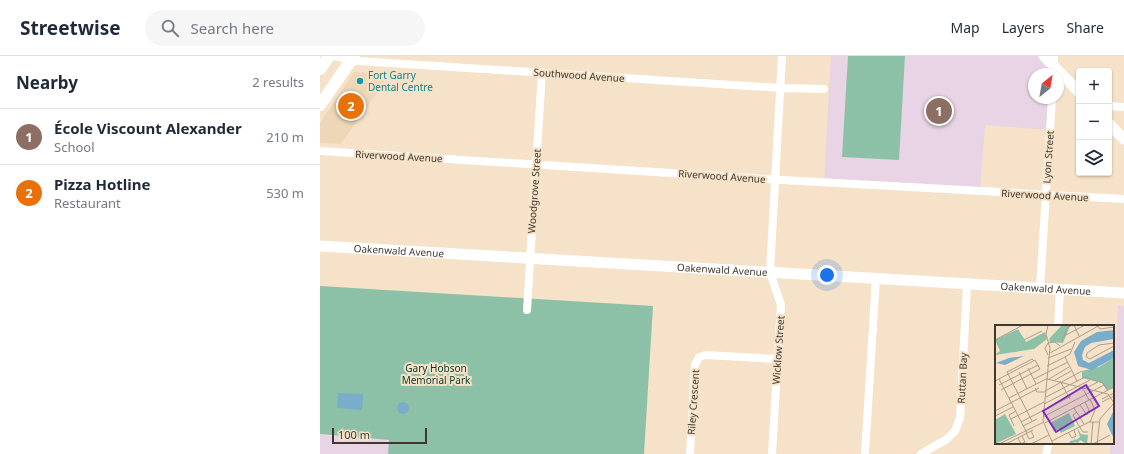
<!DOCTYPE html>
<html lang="en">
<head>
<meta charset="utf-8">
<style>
	:root { --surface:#fff; --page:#f6f6f7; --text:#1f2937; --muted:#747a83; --line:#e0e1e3; --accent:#1a73e8 }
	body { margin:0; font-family:"Noto Sans",sans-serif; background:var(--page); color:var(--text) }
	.controls { position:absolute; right:12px; top:12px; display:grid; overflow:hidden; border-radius:4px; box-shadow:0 1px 3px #0004 }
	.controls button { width:36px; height:36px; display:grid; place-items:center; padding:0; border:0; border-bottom:1px solid var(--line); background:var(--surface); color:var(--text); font:20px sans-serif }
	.compass { position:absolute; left:708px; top:12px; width:36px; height:36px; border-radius:50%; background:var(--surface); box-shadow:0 1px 3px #0004; rotate:31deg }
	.scale { position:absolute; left:12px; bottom:10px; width:95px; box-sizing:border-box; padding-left:4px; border:2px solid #40382e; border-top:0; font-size:11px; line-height:14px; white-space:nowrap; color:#40382e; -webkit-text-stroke:3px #f5e2c9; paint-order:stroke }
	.you { position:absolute; left:507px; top:219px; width:14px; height:14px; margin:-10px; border:3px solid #fff; border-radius:50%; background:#1a73e8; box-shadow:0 0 0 6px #1a73e833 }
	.badge { display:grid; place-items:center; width:26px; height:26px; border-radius:50%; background:var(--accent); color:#fff; font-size:13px; font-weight:700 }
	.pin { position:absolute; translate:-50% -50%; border:2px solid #fff; box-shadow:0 1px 4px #0006 }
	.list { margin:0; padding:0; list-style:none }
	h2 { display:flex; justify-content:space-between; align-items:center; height:52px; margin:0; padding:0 16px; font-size:17px }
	h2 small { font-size:13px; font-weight:400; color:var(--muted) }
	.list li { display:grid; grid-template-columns:26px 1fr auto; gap:12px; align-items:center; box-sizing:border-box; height:56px; padding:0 16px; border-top:1px solid var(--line) }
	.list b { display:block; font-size:15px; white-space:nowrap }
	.list p { margin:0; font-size:13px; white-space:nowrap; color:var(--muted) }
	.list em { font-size:13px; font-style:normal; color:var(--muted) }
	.icon { flex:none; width:22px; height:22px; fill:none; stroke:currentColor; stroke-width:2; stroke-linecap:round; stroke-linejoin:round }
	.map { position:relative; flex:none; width:804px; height:398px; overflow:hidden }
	header { display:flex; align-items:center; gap:24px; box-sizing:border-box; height:56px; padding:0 20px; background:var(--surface); border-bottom:1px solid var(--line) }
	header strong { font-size:19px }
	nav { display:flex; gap:22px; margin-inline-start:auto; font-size:14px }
	.search { width:280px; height:36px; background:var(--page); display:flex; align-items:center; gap:10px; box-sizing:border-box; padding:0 14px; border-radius:22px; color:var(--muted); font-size:15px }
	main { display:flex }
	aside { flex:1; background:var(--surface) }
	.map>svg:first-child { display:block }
	.built { fill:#eed7b8 }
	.education { fill:#e8d4e4 }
	.green { fill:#8cc1a8 }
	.water { fill:#79adca }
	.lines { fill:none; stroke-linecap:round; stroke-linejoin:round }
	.street { stroke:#fff; stroke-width:8 }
	.secondary { stroke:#fff; stroke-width:11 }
	.primary { stroke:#fff; stroke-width:12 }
	.culture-dot { fill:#0f9aa8; stroke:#f5e2c9; stroke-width:1.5 }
	.labels { text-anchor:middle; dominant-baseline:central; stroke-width:4; stroke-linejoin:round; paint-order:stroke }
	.culture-label { font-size:10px; fill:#0d838f; stroke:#f5e2c9; text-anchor:start }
	.street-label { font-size:10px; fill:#40382e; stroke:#f5e2c9 }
	.park-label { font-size:10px; fill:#073826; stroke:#f5e2c9 }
	.inset-road { fill:none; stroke:#ad9e8b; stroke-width:1 }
	.view { fill:#7b2cbf; fill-opacity:0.15; stroke:#7b2cbf; stroke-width:2 }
	.inset-edge { fill:none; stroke:#40382e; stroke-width:2 }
</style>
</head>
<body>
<header>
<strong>Streetwise</strong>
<div class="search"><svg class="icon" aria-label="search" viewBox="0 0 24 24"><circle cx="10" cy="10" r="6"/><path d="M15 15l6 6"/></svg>Search here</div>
<nav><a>Map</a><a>Layers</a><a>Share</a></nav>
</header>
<main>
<aside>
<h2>Nearby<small>2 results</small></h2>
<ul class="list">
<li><span class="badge" style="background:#8d6e63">1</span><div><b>École Viscount Alexander</b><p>School</p></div><em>210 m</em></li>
<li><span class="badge" style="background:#e8710a">2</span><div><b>Pizza Hotline</b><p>Restaurant</p></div><em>530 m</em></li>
</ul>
</aside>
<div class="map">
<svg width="804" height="398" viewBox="0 0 804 398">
	<rect width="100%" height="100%" fill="#f5e2c9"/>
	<path class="built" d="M34,16L70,18L21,88L0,87V67Z"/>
	<path class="education" d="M511,0H724L733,18H714V42H732L730,74L665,69L660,135L504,125Z
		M798,250H804V398H790V387H793V339Z
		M0,378L69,384L68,398H0Z"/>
	<path class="green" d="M528,0H585L579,104L522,101Z
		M0,230L333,250L324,398H68L69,384L0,378Z"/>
	<path class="water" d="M18,337L43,338L42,354L17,352Z
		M77 352a6 6 0 1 1 12 0a6 6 0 1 1-12 0Z"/>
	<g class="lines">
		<path class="street" d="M15,0L31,4L38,5L461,32L504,33
			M733,18L734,0
			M789,50L804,51
			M0,95L462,124L804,143
			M720,232L732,42
			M207,254L222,16
			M738,270L740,234
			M370,398L375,309L379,301L386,299L457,303
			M452,398L461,249L450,216L462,0
			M545,398L556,222
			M601,398L627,383L635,375L640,362L647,228
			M726,398L729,387"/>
		<g class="secondary">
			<path d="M724,0L759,36"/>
			<path d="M789,68L804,83"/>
			<path id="s1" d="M0,190L804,237"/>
		</g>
		<path class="primary" d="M0,13L9,0
			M0,49L34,0"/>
	</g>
	<circle class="culture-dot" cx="40" cy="25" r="4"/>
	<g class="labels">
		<g class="culture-label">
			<text x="48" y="19">Fort Garry<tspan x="48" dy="12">Dental Centre</tspan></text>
		</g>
		<g class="street-label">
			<text transform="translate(259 19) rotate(4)">Southwood Avenue</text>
			<text transform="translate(79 100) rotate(3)">Riverwood Avenue</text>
			<text transform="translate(728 101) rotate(-86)">Lyon Street</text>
			<text transform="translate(402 120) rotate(4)">Riverwood Avenue</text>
			<text transform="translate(214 135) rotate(-86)">Woodgrove Street</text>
			<text transform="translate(725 139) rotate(3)">Riverwood Avenue</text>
			<text stroke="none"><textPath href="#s1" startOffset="79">Oakenwald Avenue</textPath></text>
			<text stroke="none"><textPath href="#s1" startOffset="403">Oakenwald Avenue</textPath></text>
			<text stroke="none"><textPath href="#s1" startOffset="727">Oakenwald Avenue</textPath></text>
			<text transform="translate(458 294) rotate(-86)">Wicklow Street</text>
			<text transform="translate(642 322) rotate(-87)">Ruttan Bay</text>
			<text transform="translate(373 346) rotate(-86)">Riley Crescent</text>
		</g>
		<g class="park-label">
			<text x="116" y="312">Gary Hobson<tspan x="116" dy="12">Memorial Park</tspan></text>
		</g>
	</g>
	<g transform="translate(675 269)">
		<rect width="119" height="119" fill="#f5e2c9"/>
		<path d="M67,0L75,1L68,18L55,17L54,14ZM23,4L31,17L50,7L52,14L39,24L0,30L5,26L0,15ZM119,33V62L112,65L107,58L87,53V46L104,42ZM74,88L80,101L66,108L64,104L59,106L55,98ZM10,89L21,109L0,119V95ZM82,103L86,109L93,110L92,119L85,115L82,119L81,117L74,119L75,116L80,115L79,112L81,115L85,112Z" fill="#8cc1a8"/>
		<path d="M119,5V14L96,18L90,22L87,30L88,35L94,38L119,25V33L97,45L83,41L79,27L86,16L102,7ZM29,31L10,40L1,38L14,33ZM119,85V114L112,99Z" fill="#79adca"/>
		<path class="inset-road" d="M53,0L51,9L55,23L48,96L58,119M79,0L84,11M102,0L105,4L119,2M69,11L90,0M0,15L28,0M29,15L47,6M67,16L72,3L77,0M80,17L75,29L70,32L82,56M119,18L104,20L92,28L91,32L95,34L119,21M55,28L105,0M53,30L50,23L53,18L60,17L65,21M53,33L76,24M52,41L70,32M33,43L41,59M24,47L32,64M4,54L32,108M39,54L73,37M52,54L113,69L119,78M54,54L74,42M60,55L76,46M0,56L40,35L45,44L6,65M65,56L75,74M4,60L43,40M87,62L94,75M40,63L42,67H50M91,63L103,57M50,66L87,46M51,72L90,52L108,58L112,65M14,73L53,53M107,74L119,68M107,77L119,71M49,79L95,55M85,80L92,90L94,85L90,77M79,83L89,99M0,86L44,63M82,87L78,90L84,101L88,107H93M0,91L18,82M48,92L109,60M16,94L49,77M37,96L12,47L37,34L39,36M26,97L76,71M95,97L100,85L95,74M50,98L119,62M19,101L14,90L21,86M28,101L42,94M73,107L77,113L81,111L79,105M31,108L34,114L39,112L36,106M23,113L26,119L30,117L27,111M57,116L94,97H104M4,119L49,97M11,119L38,105M36,119L54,110M96,119L98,97M98,119L115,110M102,119L105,94L119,78"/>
		<path class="view" d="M91,60L104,81L61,107L48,86Z"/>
		<rect width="119" height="119" class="inset-edge"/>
	</g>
</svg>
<div class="controls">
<button>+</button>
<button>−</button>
<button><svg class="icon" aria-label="layers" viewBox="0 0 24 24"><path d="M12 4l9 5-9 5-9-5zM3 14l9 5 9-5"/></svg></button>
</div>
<svg class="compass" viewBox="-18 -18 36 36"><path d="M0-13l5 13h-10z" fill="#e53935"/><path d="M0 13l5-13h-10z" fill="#747a83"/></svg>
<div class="scale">100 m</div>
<div class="you"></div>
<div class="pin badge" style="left:619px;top:55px;background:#8d6e63">1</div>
<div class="pin badge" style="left:31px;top:50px;background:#e8710a">2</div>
</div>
</main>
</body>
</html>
